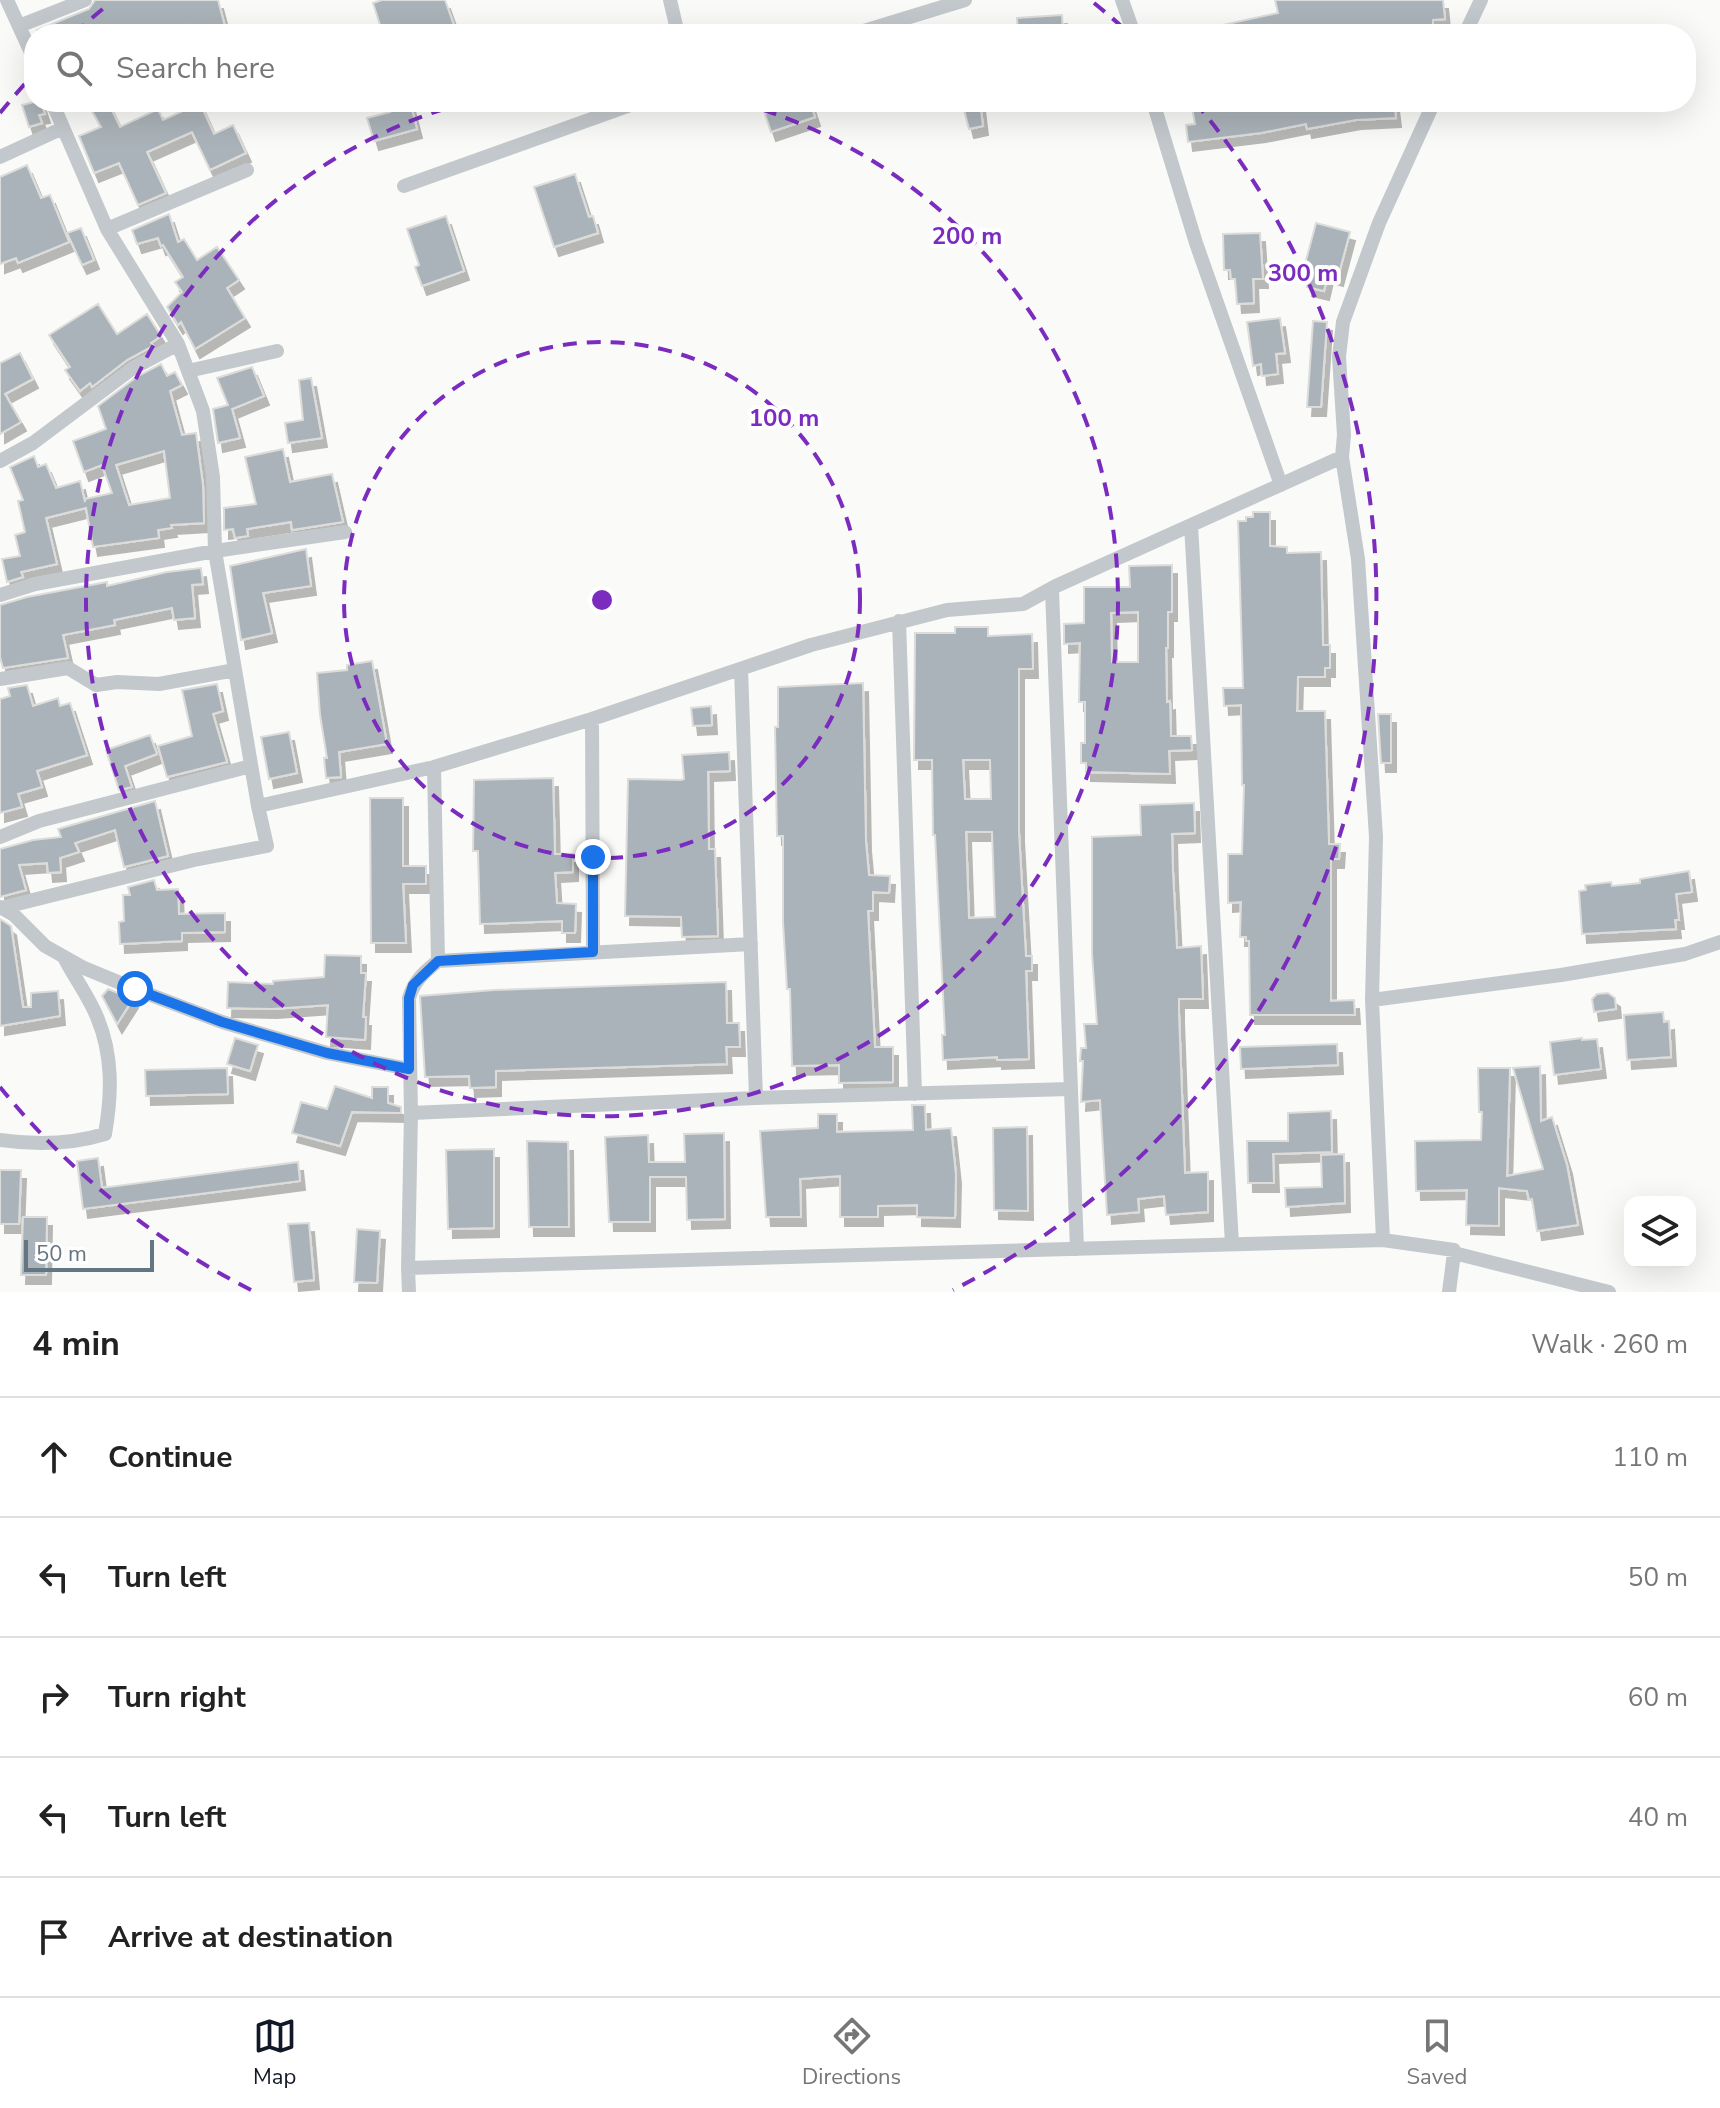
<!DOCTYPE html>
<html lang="en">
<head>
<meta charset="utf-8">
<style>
	:root { --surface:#fff; --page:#f2f2f2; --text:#222; --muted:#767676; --line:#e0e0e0; --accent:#111827 }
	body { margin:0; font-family:"Nunito Sans",sans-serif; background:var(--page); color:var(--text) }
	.controls { position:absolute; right:24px; bottom:24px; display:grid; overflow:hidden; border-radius:16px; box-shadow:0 8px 32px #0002 }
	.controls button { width:72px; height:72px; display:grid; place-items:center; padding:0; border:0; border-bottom:2px solid var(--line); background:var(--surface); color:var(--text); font:40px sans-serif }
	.scale { position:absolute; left:24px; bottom:20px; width:130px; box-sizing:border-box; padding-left:8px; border:4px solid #657683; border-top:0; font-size:22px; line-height:28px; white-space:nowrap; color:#657683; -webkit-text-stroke:6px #fff; paint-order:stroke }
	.stop { position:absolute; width:24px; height:24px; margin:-18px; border:6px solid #1a73e8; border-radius:50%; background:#fff }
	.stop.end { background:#1a73e8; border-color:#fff; box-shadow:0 2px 8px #0008 }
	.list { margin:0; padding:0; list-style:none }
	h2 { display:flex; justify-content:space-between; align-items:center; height:104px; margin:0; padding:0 32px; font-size:34px }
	h2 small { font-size:26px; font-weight:400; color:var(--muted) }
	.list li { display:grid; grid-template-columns:52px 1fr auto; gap:24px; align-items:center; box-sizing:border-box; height:120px; padding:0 32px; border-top:2px solid var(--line) }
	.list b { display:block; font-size:30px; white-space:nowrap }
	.list em { font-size:26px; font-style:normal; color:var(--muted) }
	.icon { flex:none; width:44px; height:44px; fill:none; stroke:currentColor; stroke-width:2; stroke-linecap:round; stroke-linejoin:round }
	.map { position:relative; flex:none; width:1720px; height:1292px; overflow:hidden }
	.search { position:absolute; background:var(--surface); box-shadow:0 8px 32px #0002; left:24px; right:24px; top:24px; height:88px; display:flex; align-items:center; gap:20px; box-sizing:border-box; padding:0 28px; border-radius:32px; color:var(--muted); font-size:30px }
	.sheet { height:704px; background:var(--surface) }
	nav { display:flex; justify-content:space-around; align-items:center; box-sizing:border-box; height:112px; border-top:2px solid var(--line); background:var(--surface); font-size:22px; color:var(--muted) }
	nav a { display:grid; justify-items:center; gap:4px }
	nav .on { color:var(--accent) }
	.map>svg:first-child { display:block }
	.building { fill:#aab3b9; stroke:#dcdcda; stroke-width:2; fill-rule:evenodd; filter:url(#shadow) }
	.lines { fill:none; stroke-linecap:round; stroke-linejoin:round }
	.street { stroke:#c3c8cc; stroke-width:14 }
	.route { stroke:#1a73e8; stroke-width:10 }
	.ring { fill:none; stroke:#7b2cbf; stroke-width:4; stroke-dasharray:14 10 }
	.centre { fill:#7b2cbf; stroke:#fff; stroke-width:4 }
	.ring-label { font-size:24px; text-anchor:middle; font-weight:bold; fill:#7b2cbf; stroke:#fff; stroke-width:8; stroke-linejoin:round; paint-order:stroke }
</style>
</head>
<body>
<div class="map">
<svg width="1720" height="1292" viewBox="0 0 1720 1292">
	<defs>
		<filter id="shadow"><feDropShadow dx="5" dy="9" stdDeviation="0" flood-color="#0004"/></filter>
	</defs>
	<rect width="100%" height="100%" fill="#fafaf8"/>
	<path class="building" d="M95,0H218L227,34H189L186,25L162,34H38L37,30L89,9Z
		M382,0H445L456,31L448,34H383L373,3Z
		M1275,0H1443L1445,19L1433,20V34H1210L1209,28L1278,13Z
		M1062,15L1063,34H1018L1017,18Z
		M34,102H41L45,114L39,115L42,123L29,127L22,105Z
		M87,102H108L120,127L158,109L163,120L200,103L214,134L233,125L246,153L210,170L192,132L147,152L166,193L138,205L119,163L94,173L79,136L101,127Z
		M387,102H410L417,129L374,141L367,118L390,112Z
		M800,102H810L815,117L771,132L765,114Z
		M962,102H980L983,126L969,129Z
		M1191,102H1394L1396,118L1356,120L1307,129L1306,124L1261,133L1188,142L1186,125L1195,124Z
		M27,165L41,198L50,195L69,242L18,263L16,258L0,264V177Z
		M575,174L589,217L593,216L598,233L554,247L534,187Z
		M169,214L178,242L184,239L197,260L217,247L239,280L227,288L245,318L195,349L181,322L178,325L167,307L182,292L175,282L183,277L163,245L161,246L158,238L137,244L132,230Z
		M446,216L464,271L422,286L415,267L419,265L407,229Z
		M1316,223L1350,232L1338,277L1328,274L1324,291L1307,287L1312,266L1305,264Z
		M81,228L94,260L82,265L67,233Z
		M1260,233L1263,279H1253L1254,303L1237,304L1235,279H1231L1230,270H1224L1223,234Z
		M98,304L117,334L147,314L161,336L151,343L153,346L127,360L92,387L90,383L80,391L65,370L70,367L49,335Z
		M1280,318L1285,353L1276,354L1278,374L1262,376L1261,364L1253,366L1247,322Z
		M1313,321L1327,322L1321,407H1307Z
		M20,353L33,379L5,394L21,422L0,434V363Z
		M161,364L167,376L175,372L182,385L170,391L182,435L196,433L203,485L204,523L171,525L172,528L158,530L159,538L93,547L86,508L46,518L57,564L21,572L23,577L7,582L2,559L20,556L15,535L25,532L18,501L23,500L10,467L34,456L38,467L46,464L56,488L80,481L85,502V499L112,493L102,465L84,472L73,441L106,429L98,406L138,376ZM164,451L170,498L129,505L116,465Z
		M252,367L264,396L232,409L240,438L218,443L213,409L228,405L217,378Z
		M311,378L322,438L288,443L285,423L303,420L299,380Z
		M283,449L290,482L332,474L343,522L292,530L291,522L247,529L248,536L235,538L233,529L224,530V508L256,504L245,457Z
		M1253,512H1270V546L1287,547V553L1321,552L1323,645H1330V668H1325V677H1298L1297,711H1325L1329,844H1340L1339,859H1331V1001L1354,1000L1355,1015H1250L1249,941H1246V937H1240L1241,902L1228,903V854H1242L1244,785H1242L1241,705L1224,706L1223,688H1243L1238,521H1246V517H1253Z
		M306,549L311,586L263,593L272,633L241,640L230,566Z
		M1172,565V612H1168V648H1166L1167,702L1170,701L1171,736H1191L1192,750L1169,751L1170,774L1086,772V763H1081V743H1085V702H1079L1080,643L1064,644V624L1084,623V587H1130L1129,566ZM1138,612V662H1112L1111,613Z
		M201,568L203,584L192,585L195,618L174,620L172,608L114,620L115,625L63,635L68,658L3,668L0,657V605L27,597L107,582V586L167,572Z
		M955,627H988V636L1032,634L1033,669H1019V833L1026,956H1032V971H1026L1029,1059L997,1060V1057L943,1060L942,1035H945L935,835H933L932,760H914L915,633H955ZM963,760H990L991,799H965ZM966,832H992L995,917L969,918Z
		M372,661L387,744L339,752L341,777L326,778L324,758H327L320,715L317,673L347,670V665Z
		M863,683L866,842L869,875L890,876L889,893L873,892V911H868L875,1047H893V1082L839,1083V1065L792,1066L790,989H787L783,922V836H777L775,727H778V687Z
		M217,684L223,711L213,714L227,762L167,777L158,746L192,736L182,690Z
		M27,685L33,706L58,698L60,706L70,703L87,755L37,771L42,787L18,794L22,807L0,813V699L10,696L8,688Z
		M711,706L712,725L693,726L691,708Z
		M1378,714H1391V763H1381Z
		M289,732L297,773L269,779L261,737Z
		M150,735L157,754L125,766L132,787L119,790L106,750Z
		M729,752L730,771L708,772L709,849H715L718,936L682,937L681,917L625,916L628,779L681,780L684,779L682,755Z
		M553,778L555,854H573V872L555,873L557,903L576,904L575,933H562V921L480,924L478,851H473L474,780Z
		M370,798H403V866H426V884H403L406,943H371Z
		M155,801L168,856L124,867L115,830L75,843L79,852L60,858L61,872L48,873L47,863L19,865L26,890L0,897V849L33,840L61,837L58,829Z
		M1194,803L1195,833L1172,834L1173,872L1177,948L1201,946L1203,999H1179V1014L1185,1173L1208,1172V1212L1166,1215L1164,1196L1138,1199L1139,1212L1107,1215L1100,1100L1081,1102L1083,1061H1080L1081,1048H1086L1084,1024H1097L1092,954V837L1141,835L1140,805Z
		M1689,871L1692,892L1676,894L1679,920H1675L1676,929L1582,934L1579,891L1586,890L1585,885L1611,882L1612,886L1640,883V879Z
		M154,880L157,890L178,889L179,914L225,913V932L182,933V941L120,944L119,922L124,921L123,895H130L128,887Z
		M0,919L11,926L23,1007H31V993L58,991L60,1016L0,1026Z
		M325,955L361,956V973H366L363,1017H366L365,1040L326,1037L328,1005L272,1009L227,1008L228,982L273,984V981L324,977Z
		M726,982L727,1023H739L740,1047H726L727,1064L496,1071V1087L470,1088L469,1076L425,1077L420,996L494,990Z
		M108,989L133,999L117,1024L102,996Z
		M1608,993L1615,998L1616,1009L1594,1012L1592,999L1597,994Z
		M1663,1012L1664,1022L1669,1021L1671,1057L1627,1060L1624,1015Z
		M235,1038L258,1045L250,1071L227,1064Z
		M1582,1038V1040L1597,1039L1601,1069L1554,1075L1550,1042Z
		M1337,1044L1338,1065L1241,1069L1240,1047Z
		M1540,1066L1541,1121L1552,1117L1567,1165L1578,1225L1537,1231L1532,1199L1529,1200L1527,1191L1499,1188V1226L1466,1225L1467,1190L1416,1191L1415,1141L1481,1140L1482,1112H1479L1478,1068H1510L1507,1176L1543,1169L1513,1068Z
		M227,1068L228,1094L146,1096L145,1070Z
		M335,1086L372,1098V1087H388V1103L401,1107V1113L352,1112L340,1146L292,1133L301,1102L327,1109Z
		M912,1105H925L926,1130L951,1128L956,1175L955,1218L917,1217V1205L878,1206V1217H840V1176L800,1179L801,1217H766L760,1131L818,1128V1114H837V1132L913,1130Z
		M1331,1111L1332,1152L1273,1154L1274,1183H1248L1247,1141H1288V1113Z
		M1027,1127L1028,1211L994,1210L993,1128Z
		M724,1133L725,1219L687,1220L686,1177H650V1222H609L605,1137L648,1135L649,1162H685L684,1134Z
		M527,1141L568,1142L569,1227H529Z
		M494,1149V1228L448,1229L446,1150Z
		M1344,1154L1345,1203L1286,1207L1285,1188L1322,1187L1321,1155Z
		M98,1158L102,1188L298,1162L300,1181L83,1209L77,1161Z
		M0,1170H21L19,1224H0Z
		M23,1217H47L46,1275H21Z
		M309,1223L314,1280L294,1282L288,1224Z
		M357,1229L380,1231L377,1283L354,1282Z"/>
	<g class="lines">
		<path class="street" d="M7,0L34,59
			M670,0L678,34
			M1122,0L1134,34
			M19,26L85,0
			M854,34L965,0
			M1465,34L1481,0
			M52,102L107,229L178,344L203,411L213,477L215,551L258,806
			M1153,102L1196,243L1281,485
			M0,157L63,128
			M404,186L639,102
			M107,229L247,170
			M188,371L277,351
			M1342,457L1358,559L1376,837L1372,1000L1383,1240
			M0,461L33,443L133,368L178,344
			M1191,525L1232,1244
			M1052,590L1077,1249
			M0,595L35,584L215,551L345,532
			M899,621L915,1094
			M741,669L756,1098
			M0,679L68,668L96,685L117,682L159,684L235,670
			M592,719L593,952
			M434,767L438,961
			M0,837L39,821L251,766
			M0,907L14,915L45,946L84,968L135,989L222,1022L327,1053L409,1069
			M1,908L194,860L267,846L258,806L434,767L592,719L811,645L947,610L1023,604L1056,586L1342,457L1344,435L1339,357L1343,322L1379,223L1434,102
			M1372,1000L1561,975L1685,954L1720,942
			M411,1113L756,1098L1070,1089
			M0,1140C34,1145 72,1144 105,1134C112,1094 113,1055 97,1017C89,997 74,977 64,957
			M408,1268L411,1113L409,998C414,981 424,972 438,961L751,944
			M409,1292L408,1268L1383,1240L1454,1250V1253L1609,1292
			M1449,1292L1454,1253"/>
	</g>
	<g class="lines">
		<path class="route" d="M135,989L222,1022L327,1053L409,1069V998L413,985L438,961L593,952V857"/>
	</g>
	<g class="ring">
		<circle cx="602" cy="600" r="258"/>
		<path d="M740 103A516 516 0 1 1 464 103"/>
		<path d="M251 1290A774 774 0 0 1 0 1087M0 113A774 774 0 0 1 31 77M74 34A774 774 0 0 1 110 3M1094 3A774 774 0 0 1 1130 34M1195 102A774 774 0 0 1 953 1290"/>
	</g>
	<circle cx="602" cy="600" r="12" class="centre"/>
	<g class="ring-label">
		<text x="967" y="244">200 m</text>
		<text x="1303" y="281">300 m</text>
		<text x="784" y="426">100 m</text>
	</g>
</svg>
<div class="controls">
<button><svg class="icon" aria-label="layers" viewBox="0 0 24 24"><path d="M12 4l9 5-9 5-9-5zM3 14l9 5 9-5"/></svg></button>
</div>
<div class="scale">50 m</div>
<div class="stop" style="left:135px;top:989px"></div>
<div class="stop end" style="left:593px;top:857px"></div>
<div class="search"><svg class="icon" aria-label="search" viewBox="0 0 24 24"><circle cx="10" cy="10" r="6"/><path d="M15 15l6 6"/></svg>Search here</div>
</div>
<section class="sheet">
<h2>4 min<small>Walk · 260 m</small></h2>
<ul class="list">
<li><svg class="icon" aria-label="ahead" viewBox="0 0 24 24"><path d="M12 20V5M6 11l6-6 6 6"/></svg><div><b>Continue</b></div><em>110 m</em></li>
<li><svg class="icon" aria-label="left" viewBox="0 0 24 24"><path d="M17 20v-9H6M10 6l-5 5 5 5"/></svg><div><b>Turn left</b></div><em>50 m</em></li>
<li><svg class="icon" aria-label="right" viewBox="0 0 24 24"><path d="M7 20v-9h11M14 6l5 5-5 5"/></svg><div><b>Turn right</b></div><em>60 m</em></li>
<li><svg class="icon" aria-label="left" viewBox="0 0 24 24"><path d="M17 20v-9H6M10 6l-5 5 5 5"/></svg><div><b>Turn left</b></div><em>40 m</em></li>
<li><svg class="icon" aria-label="arrive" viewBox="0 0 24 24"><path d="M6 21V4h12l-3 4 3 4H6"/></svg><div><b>Arrive at destination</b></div></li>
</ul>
</section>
<nav>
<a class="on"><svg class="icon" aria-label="map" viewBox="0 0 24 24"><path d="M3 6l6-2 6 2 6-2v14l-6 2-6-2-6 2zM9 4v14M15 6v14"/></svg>Map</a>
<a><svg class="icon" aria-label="directions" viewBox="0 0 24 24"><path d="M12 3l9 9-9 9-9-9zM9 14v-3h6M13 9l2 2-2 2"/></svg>Directions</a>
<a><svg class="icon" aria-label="saved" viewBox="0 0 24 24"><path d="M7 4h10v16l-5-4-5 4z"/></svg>Saved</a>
</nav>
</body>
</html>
